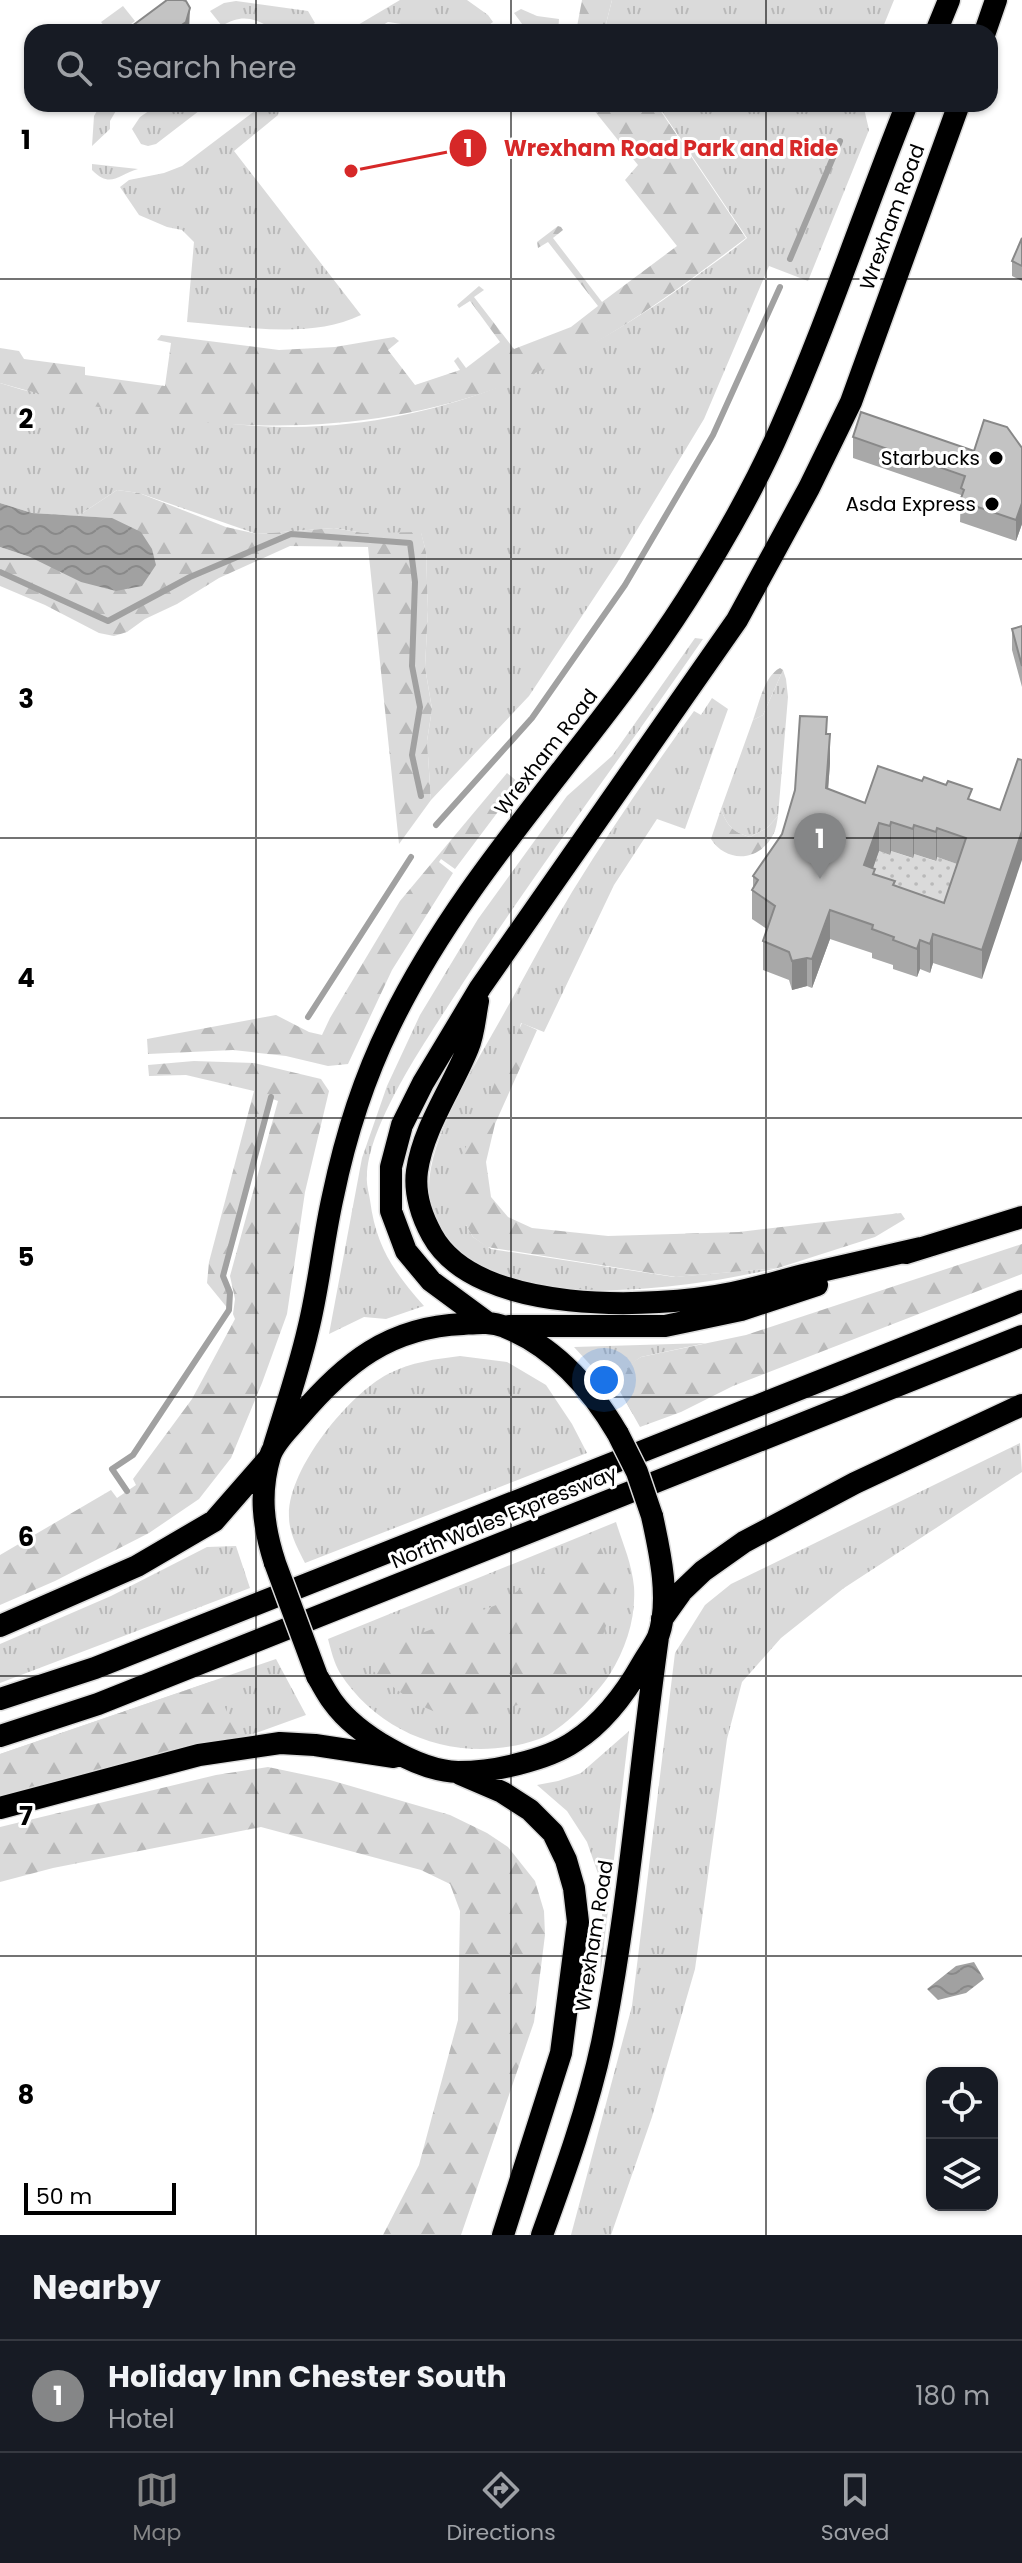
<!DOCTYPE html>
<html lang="en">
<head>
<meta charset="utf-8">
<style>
	:root { --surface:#171b24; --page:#20242c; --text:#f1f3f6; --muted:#9ea1a6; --line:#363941; --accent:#858687 }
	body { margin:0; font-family:Poppins,sans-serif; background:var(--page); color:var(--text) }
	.controls { position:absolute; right:24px; bottom:24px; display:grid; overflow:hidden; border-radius:16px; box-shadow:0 2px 6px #0004 }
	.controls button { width:72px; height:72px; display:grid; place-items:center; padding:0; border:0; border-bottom:2px solid var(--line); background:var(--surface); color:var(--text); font:40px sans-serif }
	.scale { position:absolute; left:24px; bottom:20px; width:152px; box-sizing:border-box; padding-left:8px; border:4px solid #000; border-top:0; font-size:22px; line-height:28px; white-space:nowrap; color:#000; -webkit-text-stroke:6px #fff; paint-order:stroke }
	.you { position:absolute; left:604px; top:1380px; width:28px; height:28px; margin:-20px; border:6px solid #fff; border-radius:50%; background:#1a73e8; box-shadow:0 0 0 12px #1a73e833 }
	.badge { display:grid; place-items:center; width:52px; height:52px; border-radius:50%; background:var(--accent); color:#fff; font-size:26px; font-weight:700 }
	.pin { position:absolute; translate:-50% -66px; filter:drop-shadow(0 2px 4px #0008) }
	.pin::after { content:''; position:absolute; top:42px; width:28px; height:24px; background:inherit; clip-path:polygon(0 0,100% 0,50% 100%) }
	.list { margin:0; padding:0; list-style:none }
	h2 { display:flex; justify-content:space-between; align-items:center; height:104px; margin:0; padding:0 32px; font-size:34px }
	h2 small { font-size:26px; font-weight:400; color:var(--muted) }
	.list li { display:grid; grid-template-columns:52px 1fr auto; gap:24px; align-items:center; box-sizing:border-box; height:112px; padding:0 32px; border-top:2px solid var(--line) }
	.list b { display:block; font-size:30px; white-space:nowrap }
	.list p { margin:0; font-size:26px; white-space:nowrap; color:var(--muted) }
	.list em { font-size:26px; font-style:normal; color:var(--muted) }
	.icon { flex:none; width:44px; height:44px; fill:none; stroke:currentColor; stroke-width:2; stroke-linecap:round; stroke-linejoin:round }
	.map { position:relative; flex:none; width:1022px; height:2235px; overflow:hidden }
	.search { position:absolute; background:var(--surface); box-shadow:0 2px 6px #0004; left:24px; right:24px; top:24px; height:88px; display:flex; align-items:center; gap:20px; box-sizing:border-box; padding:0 28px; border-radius:24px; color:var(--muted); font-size:30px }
	.sheet { height:216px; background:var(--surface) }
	nav { display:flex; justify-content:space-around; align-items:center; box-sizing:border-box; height:112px; border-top:2px solid var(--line); background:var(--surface); font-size:22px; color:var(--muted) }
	nav a { display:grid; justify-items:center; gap:4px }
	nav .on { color:var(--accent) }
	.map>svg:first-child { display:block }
	.grass { fill:url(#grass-tufts) }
	.forest { fill:url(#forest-firs) }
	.garden { fill:url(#garden-dots) }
	.water { fill:url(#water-waves) }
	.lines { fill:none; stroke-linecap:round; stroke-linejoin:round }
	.stream { stroke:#a1a1a1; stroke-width:6 }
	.trunk-casing { stroke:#dbdbdb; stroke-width:25 }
	.trunk { stroke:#000; stroke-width:22 }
	.trunk-bridge-casing { stroke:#dbdbdb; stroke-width:25; stroke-linecap:butt }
	.trunk-bridge { stroke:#000; stroke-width:22 }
	.wall { fill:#a8a8a8; fill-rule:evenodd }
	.shaded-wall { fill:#888 }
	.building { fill:#c3c3c3; stroke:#888; stroke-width:2; fill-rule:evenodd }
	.grid { fill:none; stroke:#000; stroke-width:2; stroke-opacity:0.55 }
	.poi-dot { fill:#000; stroke:#fff; stroke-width:3 }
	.labels { text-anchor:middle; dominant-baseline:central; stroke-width:6; stroke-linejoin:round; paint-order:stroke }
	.street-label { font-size:20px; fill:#000; stroke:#fff }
	.poi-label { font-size:20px; fill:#000; stroke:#fff; text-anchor:end }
	.grid-label { font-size:26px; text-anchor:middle; font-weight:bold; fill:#000; stroke:#fff; stroke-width:6; stroke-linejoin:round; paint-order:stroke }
	.leader { fill:none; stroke:#d62828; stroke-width:3 }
	.callout-dot { fill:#d62828; stroke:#fff; stroke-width:3 }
	.mark-label { font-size:24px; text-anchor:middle; font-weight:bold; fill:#fff }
	.callout-label { font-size:22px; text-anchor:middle; font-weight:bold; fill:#d62828; stroke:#fff; stroke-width:6; stroke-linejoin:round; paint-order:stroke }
</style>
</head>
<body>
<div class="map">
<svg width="1022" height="2235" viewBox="0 0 1022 2235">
	<defs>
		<pattern id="grass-tufts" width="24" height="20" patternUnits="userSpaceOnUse" patternTransform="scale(2)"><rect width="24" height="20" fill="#dadada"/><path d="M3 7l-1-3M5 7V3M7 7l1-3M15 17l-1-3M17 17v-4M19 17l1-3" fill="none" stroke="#b9b9b9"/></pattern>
		<pattern id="forest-firs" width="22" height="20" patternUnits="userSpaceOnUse" patternTransform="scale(2)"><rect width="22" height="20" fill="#dadada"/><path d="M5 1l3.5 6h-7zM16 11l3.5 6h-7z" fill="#b9b9b9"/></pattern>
		<pattern id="garden-dots" width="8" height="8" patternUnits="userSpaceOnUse" patternTransform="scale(2)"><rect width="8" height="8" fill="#dadada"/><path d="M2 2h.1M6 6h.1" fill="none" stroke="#b9b9b9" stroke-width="1.8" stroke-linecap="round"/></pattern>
		<pattern id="water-waves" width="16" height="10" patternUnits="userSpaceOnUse" patternTransform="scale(2)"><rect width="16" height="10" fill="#a1a1a1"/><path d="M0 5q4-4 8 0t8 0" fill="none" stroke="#898989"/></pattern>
	</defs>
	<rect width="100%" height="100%" fill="#fff"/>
	<path class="grass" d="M400,0H467L488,15L493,22L479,32H455L388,22L371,32H346Z
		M612,0H894L881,32H608L605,28Z
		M236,1L308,11L315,23C309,26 303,30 297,32C269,38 256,4 222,26L210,11L224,3Z
		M123,6L135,21L121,32H109L101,22Z
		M521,9L537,16L559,19L558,32H528L514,13Z
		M101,104H120L110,121V129L92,146L94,116Z
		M159,104H208L156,144L148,146L141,144L132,129L140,117Z
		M264,104H275L279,109L278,115L234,151L361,315C309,340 243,326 187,322L194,242L182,230L167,227L139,215L120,187L129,180L164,173L182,166Z
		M657,104H863L869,130L808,281L769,266L704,419L617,563L529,696L431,800L427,741L432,709L425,667L428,610L426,552L421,533H364L334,528L257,534L139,493L117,490L78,516L32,513L0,503V383L23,390C111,405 202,427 292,427C439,427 578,364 694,278C711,265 731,252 747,238Z
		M92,164L138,169C117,175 111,189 92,170Z
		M695,638L703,639C619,761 530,878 450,1003C423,1045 368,1126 367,1176C366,1184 369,1193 370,1200C376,1247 394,1272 424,1306L386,1319L364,1317L329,1334L362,1158L387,1086L420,1015L478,919L567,796L612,756Z
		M783,670L786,679L788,697L778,816L767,828L750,837C733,832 727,826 721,809L753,720L763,715Z
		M712,698L728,709L685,829L657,819L614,885L544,1032L521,1023L466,1225L473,1237L491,1249L674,1277L778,1268C696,1287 483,1323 439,1225C435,1214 429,1202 429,1190C428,1139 473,1069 498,1024C523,980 546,935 572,892C610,830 651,771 694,711L701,715Z
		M706,1343L641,1357L631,1364L618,1388L606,1382L574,1347Z
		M460,1356L507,1362L546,1385L572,1424L587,1453L305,1563C298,1549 289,1533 289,1517C287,1470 348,1395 388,1374C411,1362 436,1359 460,1356Z
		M1020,1443L1022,1472L844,1588L781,1638L742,1682L727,1739L695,1969L652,2117L611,2235H571L632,2006L675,1653L705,1605L731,1584Z
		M616,1522C623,1544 632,1564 634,1587C636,1618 626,1648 610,1674C597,1694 562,1731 539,1739C465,1765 382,1739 340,1673C334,1663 331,1650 328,1639Z
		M236,1546L250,1588L0,1683V1644L111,1596L207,1547Z
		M276,1659L306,1715L253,1734L0,1798V1754Z
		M629,1731L600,1978L603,1888L587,1842L567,1811L537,1785L558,1781L581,1773Z"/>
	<path class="forest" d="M582,0H612L605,28L608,32H576Z
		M589,104H656L746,238C694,277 643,316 586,348C402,450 197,440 0,383V348L19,351L24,359L85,367V375L165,386L171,343L157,340L161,335L279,350L335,347L394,337L399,341L388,350L415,385L460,370L454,361L458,357L466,368L500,342L470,301L459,308L457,305L479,286L484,290L474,297L514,349L571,327L598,306L548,242L538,248L537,242L558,226L561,227L563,230L553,238L602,302L677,246L625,180L638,165Z
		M117,490L139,493L226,527L257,534L334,528L364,533L421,532L426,552L428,610L425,667L432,709L427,741L431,800L399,844L368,547L290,546L219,578L177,604L145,619L127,632L114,636L99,633L45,605L0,586V547L30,557L112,518L78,516Z
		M780,668L783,670L763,715L753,720C759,704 764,676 780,668Z
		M507,773L519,783L518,785L455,869L441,859L439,862L453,873L392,970L348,1064L328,1066L286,1056L233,1050L148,1054L147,1039L276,1015L309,1032L322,1035L330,1018L400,901Z
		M721,809C727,826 733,832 750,837L767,828L778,816C777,822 776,830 773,835C759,862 726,863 711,839Z
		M522,1023L537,1030L495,1124L486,1162L491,1197L508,1217L532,1228L608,1236L739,1232L901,1213L905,1219L875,1237L778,1268L676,1277L487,1247L473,1237L466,1225L458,1198V1164Z
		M194,1061L254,1063L321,1079L329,1091L305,1192L287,1314L262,1383L231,1458L199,1499L149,1533L55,1581L0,1605V1555L111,1490L117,1498L136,1485L133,1479L192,1399L235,1319L233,1314L235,1299L230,1276L278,1101L270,1098L223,1276L230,1293L229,1310L207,1283L209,1262L254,1091L186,1075L149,1076L148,1065Z
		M1022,1244V1274L733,1386L681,1412L640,1427L618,1388L631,1363L641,1357L746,1335Z
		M595,1536C601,1549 608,1562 611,1576C613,1590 611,1604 608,1618C596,1672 562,1693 511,1707C488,1713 456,1719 433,1711C410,1702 391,1685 372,1670L376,1635L419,1634L499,1604Z
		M213,1681L239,1738L0,1798V1754Z
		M268,1767L330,1780L450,1815L487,1833L508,1847L535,1881L544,1911L545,1935L534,2022L461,2235H383L419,2165L458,2020L460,1911L450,1884L421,1870L261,1827L53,1868L0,1882V1827L216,1775Z"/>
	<path class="garden" d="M879,851L890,855L891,851L912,858L914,854L935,861L937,857L966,867L943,935L864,894Z"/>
	<path class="water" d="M0,503L32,513L112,518L141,532L152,549L156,565L142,586L116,591L81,582L30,557L0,547Z
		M974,1962L984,1979L966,1993L938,2000L927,1989L956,1966Z"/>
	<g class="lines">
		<path class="stream" d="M790,259L840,141
			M0,572L108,621L190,577L291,534L410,543L415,582L412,666L420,707L412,755L421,796
			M436,825L532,718L625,585L713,435L780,287
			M308,1017L411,857
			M127,1491L112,1469L133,1455L229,1310L230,1293L223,1276L271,1097"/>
		<defs>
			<path id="trunk" d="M936,32L949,0
				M985,32L996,0
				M478,1001C475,1016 474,1034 468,1048C452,1088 423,1128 417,1171C414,1193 422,1217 432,1235C476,1316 654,1309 732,1293C757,1288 783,1280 808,1274C846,1265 883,1257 921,1248
				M906,1253L1022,1217
				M488,1323L431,1281L406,1251L391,1211V1167L402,1125L423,1083L480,988L737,620L809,488L851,402L959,104
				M509,1326H665L741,1310L817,1285
				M274,1446C286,1407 299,1369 308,1330C319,1286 323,1240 333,1196C345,1138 364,1078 390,1025C466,868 594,745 687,599C722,544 755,487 781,427C828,321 864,211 907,104
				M275,1563C263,1526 259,1493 270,1456C275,1441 289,1429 299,1417C345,1363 389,1327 463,1324C477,1323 491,1321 505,1327C555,1347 591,1388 618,1434
				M662,1619L682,1591L703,1571L744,1542L855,1483L1022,1405
				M0,1626L137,1566L214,1521L269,1458
				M317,1676C322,1684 327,1694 333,1702C356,1734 418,1771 458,1772C478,1772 499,1769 518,1764C538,1759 558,1753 575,1741C604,1722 625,1694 642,1664C647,1655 654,1646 658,1637C671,1602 660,1552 652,1516
				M0,1699L95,1668L1022,1301
				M0,1736L98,1704L1022,1336
				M460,1774L502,1792L530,1810L553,1833L566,1860L574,1888L578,1922L561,2053L503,2235
				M0,1808L199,1755L280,1743L315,1745L394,1757
				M542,2235C565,2172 588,2108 602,2043C629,1909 639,1772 658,1637"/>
		</defs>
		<use href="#trunk" class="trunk-casing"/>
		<use href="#trunk" class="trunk"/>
		<defs>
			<path id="trunk-bridge" d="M618,1434L637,1472L652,1516
				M275,1563L317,1676"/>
		</defs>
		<use href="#trunk-bridge" class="trunk-bridge-casing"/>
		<use href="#trunk-bridge" class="trunk-bridge"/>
	</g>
	<path class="wall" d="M1022,238V281L1012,276V261Z
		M853,437L974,451L1022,448V524L1016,541L960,522L961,495L853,458Z
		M1022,626V687L1012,650V629Z
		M827,734L830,763L828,789L865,803L972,800L1000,810L982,979L933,963L930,973L920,969L917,977L893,969V965L872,958V953L830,939L812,988L807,986L792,990L789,980L763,970V941L767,929L752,919V890L753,887V876L782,834L795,790ZM879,851L890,855L891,851L913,858L914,854L936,861L937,857L957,864L944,903L895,886L875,875L873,868Z"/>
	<path class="shaded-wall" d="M190,8L189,32H172Z
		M1022,503V524L1016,541V520Z
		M830,734V763L826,817V788Z
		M891,822V851L890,855V826Z
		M879,823V851L864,894V865Z
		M914,825V854L913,858V829Z
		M937,828V857L936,861V832Z
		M1022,831V860L982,979V950Z
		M830,910V939L812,988V959Z
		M933,934V963L930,973V944Z
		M920,940V969L917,977V949Z
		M807,958V986L792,990V961Z"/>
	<path class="building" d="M167,0H183L186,1L190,8L186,22L172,32H128V29Z
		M1022,238V266L1012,261Z
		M861,412L974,451L984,420L1007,427L1022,448V503L1016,520L960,501L964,490L961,488L965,476L853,437Z
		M1022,626V666L1012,629Z
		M800,716L827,717L826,734H830L826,788L865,803L878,766L922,781L924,777L946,785L948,781L972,789L968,799L1000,810L1018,759L1022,760V831L982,950L933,934L930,944L920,940L917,949L893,940L894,937L872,929L873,925L830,910L812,959L807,958L792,961L789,952L763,941L775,906L752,890L758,880L753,876L782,834L795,790ZM891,822L913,829L914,825L936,832L937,828L966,838L944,903L893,885L895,881L873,874L875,869L864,865L879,823L890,826Z"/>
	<path class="grid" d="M256,0V32M511,0V32M766,0V32M256,104V2235M511,104V2235M766,104V2235M0,279H1022M0,559H1022M0,838H1022M0,1118H1022M0,1397H1022M0,1676H1022M0,1956H1022"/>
	<g class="poi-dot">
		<circle cx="996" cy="458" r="8"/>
		<circle cx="992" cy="504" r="8"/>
	</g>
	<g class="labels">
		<g class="street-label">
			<text transform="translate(892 217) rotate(-70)">Wrexham Road</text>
			<text transform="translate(546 752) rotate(-52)">Wrexham Road</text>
			<text transform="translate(504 1517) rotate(-22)">North Wales Expressway</text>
			<text transform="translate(594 1936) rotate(-81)">Wrexham Road</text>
		</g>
		<g class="poi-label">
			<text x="980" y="458">Starbucks</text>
			<text x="976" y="504">Asda Express</text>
		</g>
	</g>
	<g class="grid-label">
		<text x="26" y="149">1</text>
		<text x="26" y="428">2</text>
		<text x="26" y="708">3</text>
		<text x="26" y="987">4</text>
		<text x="26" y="1266">5</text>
		<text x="26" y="1546">6</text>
		<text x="26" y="1825">7</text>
		<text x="26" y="2104">8</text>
	</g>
	<path class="leader" d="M351 171L468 148"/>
	<g class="callout-dot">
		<circle cx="351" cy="171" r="8"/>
		<circle cx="468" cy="148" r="20"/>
	</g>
	<g class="mark-label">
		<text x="468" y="157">1</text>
	</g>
	<g class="callout-label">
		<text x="671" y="156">Wrexham Road Park and Ride</text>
	</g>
</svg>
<div class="controls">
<button><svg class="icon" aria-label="locate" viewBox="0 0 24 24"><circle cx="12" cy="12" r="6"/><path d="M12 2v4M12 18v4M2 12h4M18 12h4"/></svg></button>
<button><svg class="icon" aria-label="layers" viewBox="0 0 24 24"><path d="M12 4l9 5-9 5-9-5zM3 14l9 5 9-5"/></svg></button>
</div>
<div class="scale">50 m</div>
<div class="you"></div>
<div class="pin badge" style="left:820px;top:879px">1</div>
<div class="search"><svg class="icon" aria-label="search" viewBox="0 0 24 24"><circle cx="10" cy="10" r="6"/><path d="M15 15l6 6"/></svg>Search here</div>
</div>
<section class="sheet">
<h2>Nearby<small></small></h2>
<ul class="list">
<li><span class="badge">1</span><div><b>Holiday Inn Chester South</b><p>Hotel</p></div><em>180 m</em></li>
</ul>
</section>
<nav>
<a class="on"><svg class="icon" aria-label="map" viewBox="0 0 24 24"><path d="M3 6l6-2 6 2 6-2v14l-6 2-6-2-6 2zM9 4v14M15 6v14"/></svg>Map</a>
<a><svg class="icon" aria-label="directions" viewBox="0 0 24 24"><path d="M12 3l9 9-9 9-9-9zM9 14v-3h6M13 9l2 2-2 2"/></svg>Directions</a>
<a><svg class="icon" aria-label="saved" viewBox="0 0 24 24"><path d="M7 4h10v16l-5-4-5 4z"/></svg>Saved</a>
</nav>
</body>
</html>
